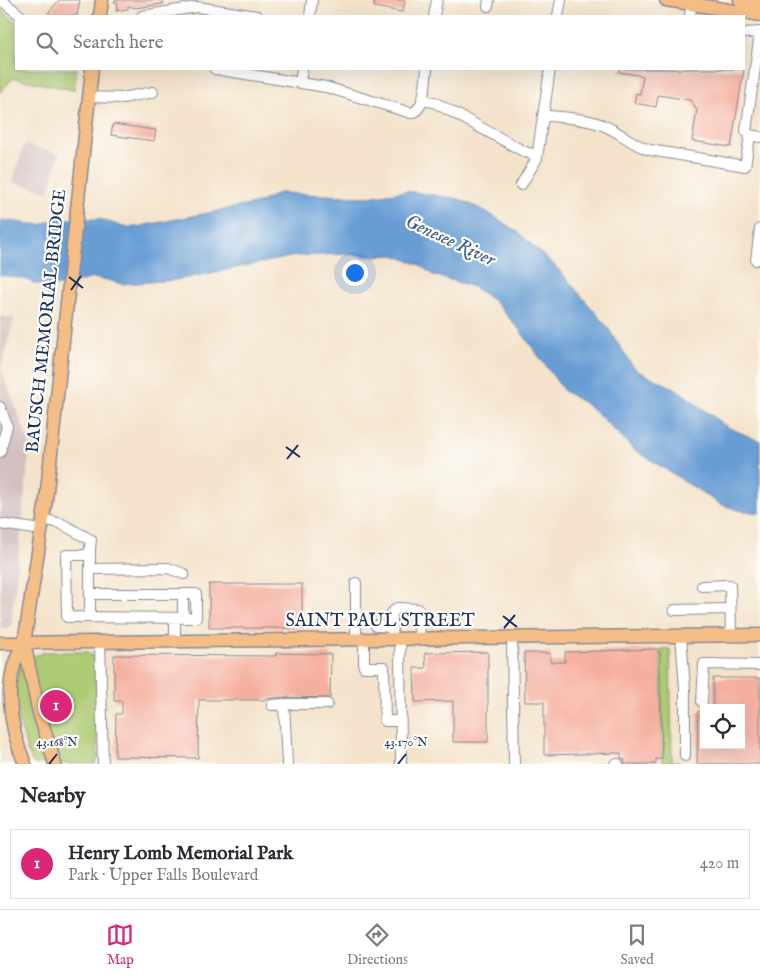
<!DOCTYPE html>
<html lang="en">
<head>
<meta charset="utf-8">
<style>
	:root { --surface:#fff; --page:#f2f2f3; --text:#2b2b33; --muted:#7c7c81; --line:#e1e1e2; --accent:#db2777 }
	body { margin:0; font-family:"IM FELL English",serif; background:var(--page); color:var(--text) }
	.controls { position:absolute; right:15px; bottom:15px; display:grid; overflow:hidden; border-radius:0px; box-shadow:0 5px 20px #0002 }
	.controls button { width:45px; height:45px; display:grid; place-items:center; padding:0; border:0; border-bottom:1px solid var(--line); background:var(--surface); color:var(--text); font:25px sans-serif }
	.you { position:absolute; left:354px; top:272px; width:18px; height:18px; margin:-12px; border:4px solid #fff; border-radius:50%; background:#1a73e8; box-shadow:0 0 0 8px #1a73e833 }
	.badge { display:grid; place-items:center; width:32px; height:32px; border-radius:50%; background:var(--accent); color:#fff; font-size:16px; font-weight:700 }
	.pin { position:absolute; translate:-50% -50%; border:2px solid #fff; box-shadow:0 1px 5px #0006 }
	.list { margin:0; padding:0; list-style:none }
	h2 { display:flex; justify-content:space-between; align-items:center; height:65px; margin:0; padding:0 20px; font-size:21px }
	h2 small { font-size:16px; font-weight:400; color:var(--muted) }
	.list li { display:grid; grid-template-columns:32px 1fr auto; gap:15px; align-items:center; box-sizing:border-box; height:70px; margin:0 10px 10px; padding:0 10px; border:1px solid var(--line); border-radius:0px }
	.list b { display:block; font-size:19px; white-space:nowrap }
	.list p { margin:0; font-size:16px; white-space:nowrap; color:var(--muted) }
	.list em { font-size:16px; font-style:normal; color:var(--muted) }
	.icon { flex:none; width:28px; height:28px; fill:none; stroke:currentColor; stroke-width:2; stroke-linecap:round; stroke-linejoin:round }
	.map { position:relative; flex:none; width:760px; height:764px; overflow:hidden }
	.search { position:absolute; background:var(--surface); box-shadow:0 5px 20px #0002; left:15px; right:15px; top:15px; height:55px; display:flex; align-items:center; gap:12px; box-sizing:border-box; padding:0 18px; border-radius:0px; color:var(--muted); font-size:19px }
	.sheet { height:145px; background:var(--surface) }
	nav { display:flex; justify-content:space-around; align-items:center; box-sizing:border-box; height:70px; border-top:1px solid var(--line); background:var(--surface); font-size:14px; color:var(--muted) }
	nav a { display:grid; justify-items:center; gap:2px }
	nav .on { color:var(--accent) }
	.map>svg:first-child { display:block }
	.industrial { fill:#d2bfc0 }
	.green { fill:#adcb73; stroke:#647d68 }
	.water { fill:#679dd4; stroke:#416699 }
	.building { fill:#f5af9f }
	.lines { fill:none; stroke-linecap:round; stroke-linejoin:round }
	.minor-casing { stroke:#888994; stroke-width:12 }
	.major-casing { stroke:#888994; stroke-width:15 }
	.minor { stroke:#fff; stroke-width:10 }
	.major { stroke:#f6be87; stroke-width:12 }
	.ticks { fill:none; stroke:#1b2f5e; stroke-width:2 }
	.labels { text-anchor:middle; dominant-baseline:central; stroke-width:4.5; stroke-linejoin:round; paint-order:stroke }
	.street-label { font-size:18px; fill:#1b2f5e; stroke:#fdfcf7 }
	.water-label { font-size:19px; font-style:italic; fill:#395b8d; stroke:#fdfcf7 }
	.ticks-label { font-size:12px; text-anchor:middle; fill:#1b2f5e; stroke:#fdfcf7; stroke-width:4.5; stroke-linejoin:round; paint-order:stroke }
</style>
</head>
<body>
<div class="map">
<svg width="760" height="764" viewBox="0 0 760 764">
	<rect width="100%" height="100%" fill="#fdfcf7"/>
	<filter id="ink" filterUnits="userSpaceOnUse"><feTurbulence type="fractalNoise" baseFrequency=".02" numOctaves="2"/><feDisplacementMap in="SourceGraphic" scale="10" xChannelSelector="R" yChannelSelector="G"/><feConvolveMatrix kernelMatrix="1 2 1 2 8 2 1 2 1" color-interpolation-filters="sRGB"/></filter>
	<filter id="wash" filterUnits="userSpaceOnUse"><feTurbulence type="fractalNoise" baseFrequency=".0096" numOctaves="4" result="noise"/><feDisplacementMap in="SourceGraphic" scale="20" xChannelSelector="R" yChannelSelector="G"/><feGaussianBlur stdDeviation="1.12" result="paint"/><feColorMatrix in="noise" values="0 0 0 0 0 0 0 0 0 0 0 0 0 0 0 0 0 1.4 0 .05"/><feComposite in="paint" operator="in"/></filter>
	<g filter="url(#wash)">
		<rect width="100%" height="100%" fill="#f4e3ca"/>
		<path class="industrial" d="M24,144L59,154L49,192L13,182Z
			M0,316L14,318L1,370L30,445L11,628H0Z"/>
		<path class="green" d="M0,9L16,22V69H77L74,90L13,78L0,93Z
			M661,649H670L672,762H679L680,764H662Z
			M46,652H87L95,658L98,758L95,764H34L27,751L23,734L17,719L14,697L20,661Z"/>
		<path class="water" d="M407,191L459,199L487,212L519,233L559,270L606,325L632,365L638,371L678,390L727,427L760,441V513L738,510L720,504L632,448L601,417L584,403L564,391L519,329L495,302L485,295L474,287L433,275L420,265L394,255L367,256L345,254L295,256L176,280L122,284L108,280L93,278L63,286L36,284L25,279L0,275V220L41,225L54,219H100L123,227H136L259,203L279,193L368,197Z"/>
		<g id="blocks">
			<path class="building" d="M59,0H80L77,16H46Z
				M115,0H163V4L136,8L128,6V9L116,11L118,3L114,2Z
				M375,0H405L403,12L374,7Z
				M620,69H744L731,147L692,141L697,110L690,100L658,95L656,107L634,103L636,93L640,94L643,76L619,72Z
				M113,124L156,130L154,141L111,135Z
				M209,584H302V628H209Z
				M658,649V653H660L662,759H656V764H625L624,759L621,758V753L544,755V702H525L524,653H550V662H565V652Z
				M488,652V742H453V701L415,702L414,668H426L425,653Z
				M276,653L331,654L330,698L284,697L264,699V700H199L198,758L115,757L116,714H122V701H114V655L276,656Z
				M713,678H760V764H697L698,711H704V745H741V708H713Z"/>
		</g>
	</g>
	<g filter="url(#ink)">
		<use href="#blocks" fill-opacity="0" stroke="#888994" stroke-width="1"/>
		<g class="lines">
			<defs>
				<path id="minor" d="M1,0L21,16
					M488,6L489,0
					M142,16L197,7L257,16
					M310,16L312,0
					M434,16L437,0
					M558,16L561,0
					M690,16L692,0
					M744,33L760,32
					M215,69L326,87L411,113C426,110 425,81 427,69
					M300,82L302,69
					M89,97L122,98L153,92
					M422,100L434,102L525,152L537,155
					M543,115C563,118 587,118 605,126C621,133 633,145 650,150L745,166L750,135L746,131L760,33
					M750,135L760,137
					M521,185L537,158L550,69
					M756,260L760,229
					M0,407L7,426L0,452
					M43,519L62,524L91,540L90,548V617
					M0,524L42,530
					M90,555H66L67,617L196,618V594H183
					M90,569L168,568L184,574
					M356,583V639
					M702,586L730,585L731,635
					M90,594H183V617
					M674,610L730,609
					M175,618V641
					M376,626L392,627
					M681,635L685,689V756
					M392,638V613L397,608L418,609L420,638
					M400,638L401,764
					M512,638L514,764
					M364,639V667H384L385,721H400
					M100,642L103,764
					M702,702L704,664L760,665
					M284,704H327
					M272,705L284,704L287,764
					M615,764H618"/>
				<path id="major" d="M666,0L760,15
					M740,0L760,3
					M100,16L102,0
					M0,643L760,635
					M24,643L39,713L55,764
					M25,764C9,727 2,678 24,643L46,500L92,69"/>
			</defs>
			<use href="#minor" class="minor-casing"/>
			<use href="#major" class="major-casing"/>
			<use href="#minor" class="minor"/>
			<use href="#major" class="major"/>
		</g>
	</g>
	<path class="ticks" d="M69,277L83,288M71,290L81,276M286,447L300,457M287,459L298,445M503,616L517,627M504,628L515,615M49,764L57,754M398,764L406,754"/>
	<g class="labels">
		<g class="street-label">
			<text transform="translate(47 321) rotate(-84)">BAUSCH MEMORIAL BRIDGE</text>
			<text x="380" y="621">SAINT PAUL STREET</text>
		</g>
		<g class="water-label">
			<text transform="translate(450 241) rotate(25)">Genesee River</text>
		</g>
	</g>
	<g class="ticks-label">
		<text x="57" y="746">43.168°N</text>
		<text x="406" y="746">43.170°N</text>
	</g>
</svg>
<div class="controls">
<button><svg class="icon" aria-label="locate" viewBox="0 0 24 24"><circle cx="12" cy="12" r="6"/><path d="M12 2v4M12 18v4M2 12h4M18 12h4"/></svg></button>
</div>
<div class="you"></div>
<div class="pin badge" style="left:56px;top:706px">1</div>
<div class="search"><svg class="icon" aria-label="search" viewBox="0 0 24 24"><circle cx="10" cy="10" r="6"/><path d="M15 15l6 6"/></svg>Search here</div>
</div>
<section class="sheet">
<h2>Nearby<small></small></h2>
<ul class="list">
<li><span class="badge">1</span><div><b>Henry Lomb Memorial Park</b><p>Park · Upper Falls Boulevard</p></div><em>420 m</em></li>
</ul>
</section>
<nav>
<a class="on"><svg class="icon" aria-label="map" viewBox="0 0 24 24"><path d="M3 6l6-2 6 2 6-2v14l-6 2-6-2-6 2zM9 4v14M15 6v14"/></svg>Map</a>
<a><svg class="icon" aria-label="directions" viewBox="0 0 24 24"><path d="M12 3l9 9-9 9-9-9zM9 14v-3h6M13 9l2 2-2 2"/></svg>Directions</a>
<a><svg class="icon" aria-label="saved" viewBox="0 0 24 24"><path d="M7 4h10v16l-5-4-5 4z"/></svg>Saved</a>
</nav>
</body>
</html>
